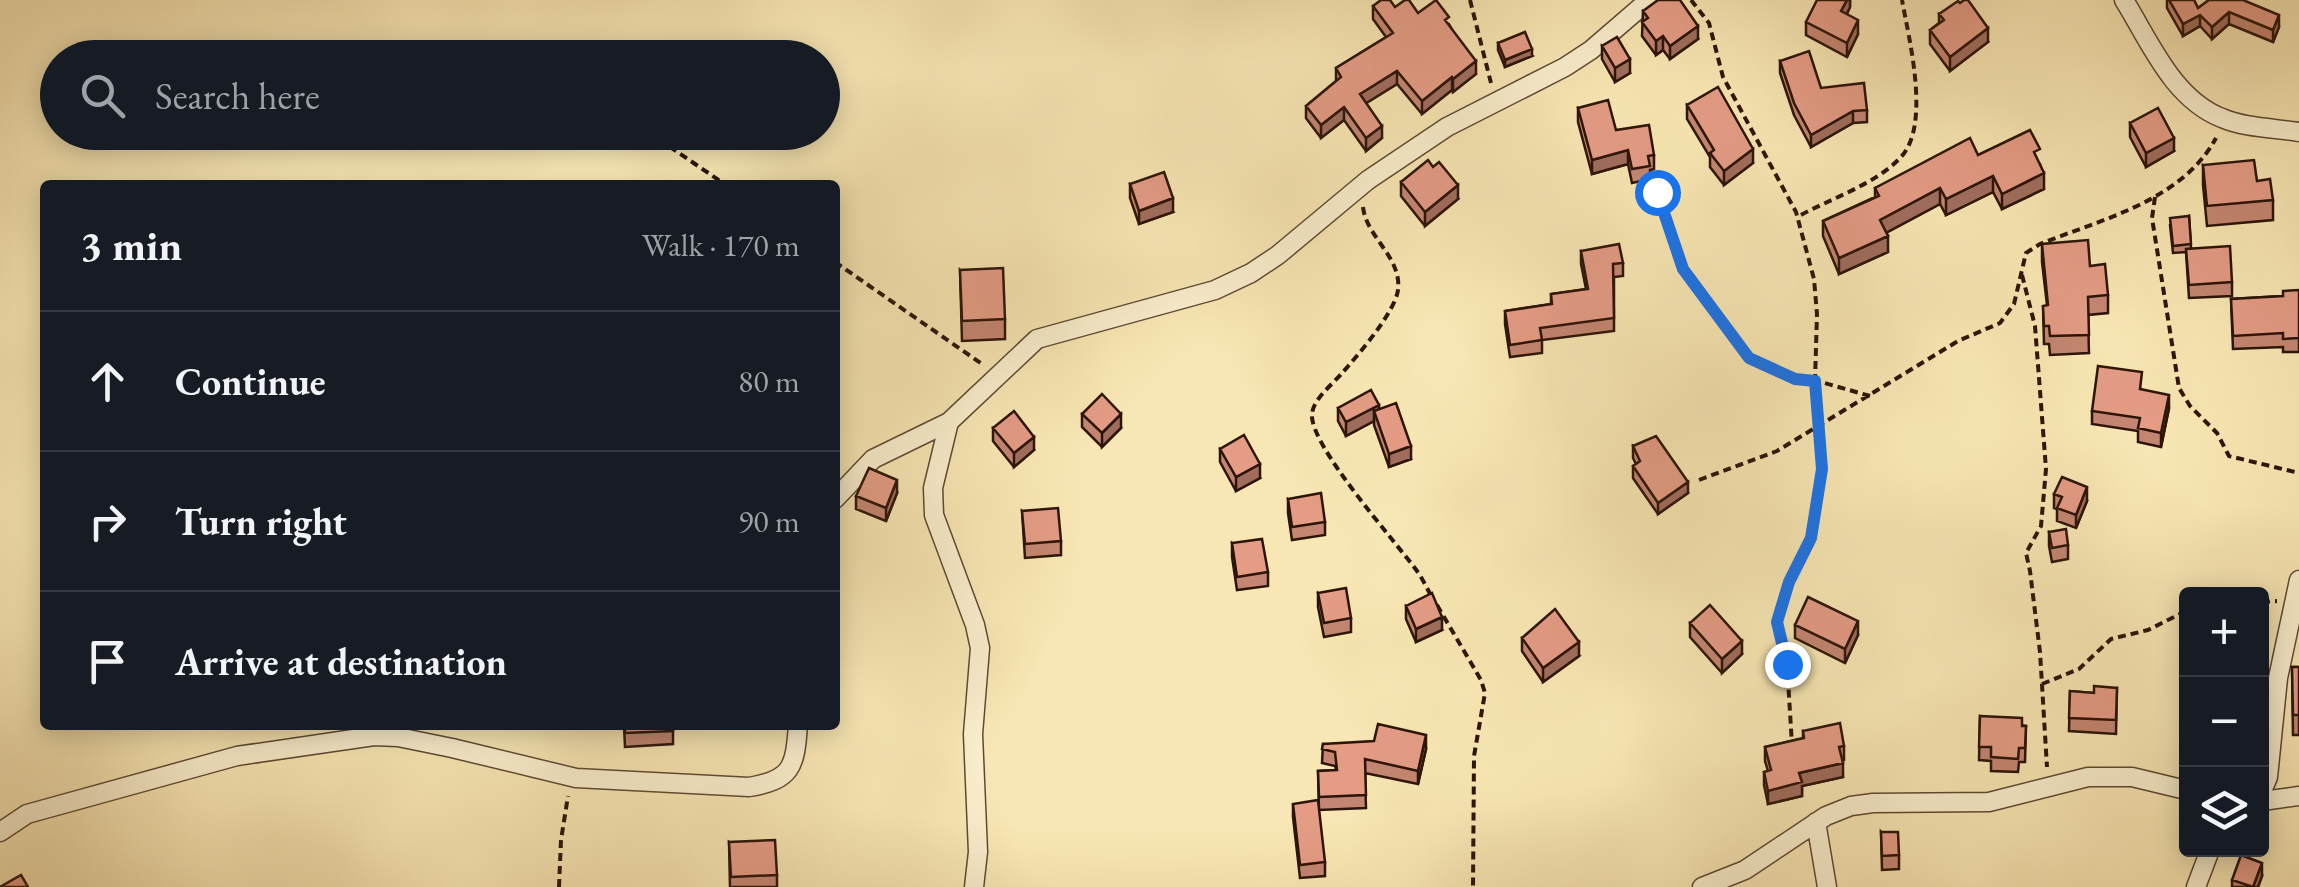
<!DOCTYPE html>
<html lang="en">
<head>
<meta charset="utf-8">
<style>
	:root { --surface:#171b24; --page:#242831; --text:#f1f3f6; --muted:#9ea1a6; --line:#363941 }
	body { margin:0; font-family:"EB Garamond",serif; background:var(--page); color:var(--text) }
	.controls { position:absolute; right:30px; bottom:30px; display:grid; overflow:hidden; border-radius:10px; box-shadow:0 5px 25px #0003 }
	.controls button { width:90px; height:90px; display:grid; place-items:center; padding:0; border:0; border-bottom:2px solid var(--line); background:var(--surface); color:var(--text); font:50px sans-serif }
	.stop { position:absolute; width:30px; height:30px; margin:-22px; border:8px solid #1a73e8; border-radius:50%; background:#fff }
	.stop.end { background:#1a73e8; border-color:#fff; box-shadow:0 2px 10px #0008 }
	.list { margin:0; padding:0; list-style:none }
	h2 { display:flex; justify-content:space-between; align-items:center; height:130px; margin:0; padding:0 40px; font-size:42px }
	h2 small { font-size:32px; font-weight:400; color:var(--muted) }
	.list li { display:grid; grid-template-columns:65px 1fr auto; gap:30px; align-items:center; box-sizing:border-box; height:140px; padding:0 40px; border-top:2px solid var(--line) }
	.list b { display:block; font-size:38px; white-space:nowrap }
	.list em { font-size:32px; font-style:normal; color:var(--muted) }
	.icon { flex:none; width:55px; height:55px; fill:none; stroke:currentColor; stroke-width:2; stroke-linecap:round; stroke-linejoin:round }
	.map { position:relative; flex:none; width:2299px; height:887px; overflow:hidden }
	.search { position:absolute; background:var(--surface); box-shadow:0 5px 25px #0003; left:40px; top:40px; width:800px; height:110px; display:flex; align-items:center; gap:25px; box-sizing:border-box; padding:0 35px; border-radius:55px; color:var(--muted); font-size:38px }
	.panel { position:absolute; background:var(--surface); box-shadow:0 5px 25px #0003; left:40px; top:180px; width:800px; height:550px; border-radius:10px }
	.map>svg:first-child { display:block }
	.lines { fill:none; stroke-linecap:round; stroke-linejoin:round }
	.street-casing { stroke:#5f4933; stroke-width:21 }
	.path { stroke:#2c1408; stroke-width:4; stroke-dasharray:8 5; stroke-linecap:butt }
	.street { stroke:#faefce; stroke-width:18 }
	.wall { fill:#c48672; stroke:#2c1408; stroke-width:2.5 }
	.shaded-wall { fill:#a06d5d; stroke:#2c1408; stroke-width:2.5 }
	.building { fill:#e49c85; stroke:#2c1408; stroke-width:2.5 }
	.route { stroke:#1a73e8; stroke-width:12 }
</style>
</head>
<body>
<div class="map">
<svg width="2299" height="887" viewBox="0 0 2299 887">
	<rect width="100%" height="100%" fill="#f8e7b4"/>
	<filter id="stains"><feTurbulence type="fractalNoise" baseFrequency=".002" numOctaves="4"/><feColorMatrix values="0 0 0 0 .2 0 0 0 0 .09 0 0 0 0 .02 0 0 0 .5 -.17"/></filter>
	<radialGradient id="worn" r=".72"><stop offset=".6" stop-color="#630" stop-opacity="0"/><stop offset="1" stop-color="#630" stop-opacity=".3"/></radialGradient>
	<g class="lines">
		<defs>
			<path id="street" d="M2124,0C2150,42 2173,99 2222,118C2245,128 2275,128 2299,132
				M949,422L933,488L934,515L975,625L980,648L973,734L978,852L974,887
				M835,499L873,459L949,422L1037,339L1215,290L1251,273L1278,255L1368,180L1447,127L1565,67L1591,50L1649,0
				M2262,791L2268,777L2278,678L2299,580
				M2262,801L2299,796
				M1816,822L1827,887
				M0,832L27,814L237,756L374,736L398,737L452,748L576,778L749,787C792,780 795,767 798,725
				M1702,887L1745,870L1826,816L1851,806L1873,803L1989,802L2088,777H2132L2186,790
				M2196,887L2210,850"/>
		</defs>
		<use href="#street" class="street-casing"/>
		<path class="path" d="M1470,0L1491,83
			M1691,0L1709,23L1723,77L1796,212L1814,279L1817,314L1815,381L1822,469L1811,538L1789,582L1777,622L1787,663L1792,745
			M401,57V58
			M648,132L726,185
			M1657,192L1683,269L1749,358L1795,379L1821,382L1870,396
			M2155,197L2152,218L2179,388L2190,406L2217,433L2229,456L2299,473
			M1363,207C1366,237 1402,257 1398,290C1395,312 1359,354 1343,372C1334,383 1313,399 1312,414C1309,445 1396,542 1417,571C1423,579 1427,589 1432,597
			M1801,215C1832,198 1876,184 1901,157C1931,125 1909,39 1902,0
			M835,262L982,364
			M2022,275L2035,326L2046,469L2041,526L2026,553L2030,571L2040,652L2047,767
			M1699,480L1777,451L1958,341L2000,323L2014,304L2026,253L2040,244C2102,219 2182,201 2216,138
			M2262,602L2277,601
			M1437,605L1481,680L1485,693L1474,756L1473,887
			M2042,684L2079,669L2111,639L2148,630L2186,611
			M559,887L561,840L568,796"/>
		<use href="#street" class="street"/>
	</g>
	<path class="wall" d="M1850,0V7L1847,14L1858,34L1847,57L1806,35V22Z
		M2167,0H2194L2198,8L2209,0L2279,27L2273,42L2229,24L2212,39L2200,26L2183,36L2167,8Z
		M1373,6L1395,7L1449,24L1476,74L1453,92L1452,90L1422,114L1397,84L1366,103L1382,138L1366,151L1344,120L1321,138L1306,118V106L1336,81V68L1386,37L1373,19Z
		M1643,11L1698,39L1670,59L1663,50L1656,55L1642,36Z
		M1939,14L1988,42L1950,71L1930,44V30L1939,23Z
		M1498,43L1532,56L1505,67L1498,50Z
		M1602,46L1630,73L1615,82L1602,59Z
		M1780,61L1821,88L1867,110V122L1853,123L1811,147L1794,115L1780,73Z
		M1687,105L1753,163L1724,185L1710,167V157L1687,119Z
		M1578,108L1654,155V169L1650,170V179L1632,183L1628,164L1592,174L1578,122Z
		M2130,123L2174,151L2146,167L2130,137Z
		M1978,155L2040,164L2044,189L2002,209L1993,192L1946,215L1940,204L1886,233L1888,252L1839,274L1823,236V221L1875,197V188Z
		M2203,165L2257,181L2273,200V220L2207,226L2203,185Z
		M1401,182L1458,199L1425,226L1401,196Z
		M1130,184L1173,212L1139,224L1130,198Z
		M2189,216L2191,248L2232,282V296L2189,298L2186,252L2173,253L2170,225Z
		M2042,244L2090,266L2108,295V313L2088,315L2089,353L2050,355L2049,344H2044L2043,306L2047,305L2042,262Z
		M1581,251L1623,263V276L1614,277V331L1542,340V353L1510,357L1505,324V311L1551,304V294L1586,289L1581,264Z
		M960,270L1005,319V339L962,341Z
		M2299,290V352H2283V347L2233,349L2231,299L2283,296Z
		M2141,389L2169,408L2161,447L2138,442V431L2092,424V411Z
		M1338,408L1379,410L1411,459L1389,467L1374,425V421L1346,436L1338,421Z
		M1082,414L1121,428L1102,447L1082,427Z
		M993,428L1034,450L1014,467L993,441Z
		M1633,446L1688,493L1658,514L1633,478V466L1636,464L1633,458Z
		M1220,449L1260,478L1236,491L1220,462Z
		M897,493L886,521L856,509V496Z
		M2054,494L2087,501L2076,528L2057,521V509L2054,508Z
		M1288,499L1325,522V535L1292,540L1288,513Z
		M1022,511L1061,541V555L1025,558Z
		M2049,532L2068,545V559L2052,562L2049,546Z
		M1232,543L1268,572V586L1237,590L1232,557Z
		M1318,593L1351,618V632L1324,637L1318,607Z
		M1406,606L1442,630L1416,642L1406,619Z
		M1690,623L1742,654L1722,673L1690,637Z
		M1795,625L1858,635L1845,663L1795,638Z
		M1522,638L1579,656L1543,682L1522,651Z
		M2292,667H2299V735H2293Z
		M2117,688L2116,734L2069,731L2070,691L2094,693Z
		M1980,716L2026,726L2025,762H2019L2018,772L1991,771V761L1979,760Z
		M624,725H673V744L625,747Z
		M1803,731L1844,746V760H1842L1843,777L1802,786V796L1768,804L1764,785V772L1768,771L1765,761V747L1803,738Z
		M1323,744L1426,749L1418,784L1365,773L1366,808L1319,810L1318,771L1336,770L1335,766L1322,763Z
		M1293,804L1325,862V876L1300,878L1293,817Z
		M1881,832L1899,855V869L1882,870Z
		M729,842L777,875V887H730Z
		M2262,876L2258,887H2232V880Z"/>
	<path class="shaded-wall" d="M1847,0H1850V7L1841,25V11Z
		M2229,12V24L2212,39V27Z
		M2200,15V26L2183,36V24Z
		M2279,15V27L2273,42V30Z
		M1858,20V34L1847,57V43Z
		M1698,26V39L1670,59V46Z
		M1988,28V42L1950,71V57Z
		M1663,36V50L1656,55V41Z
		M1532,49V56L1505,67V60Z
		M1630,59V73L1615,82V68Z
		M1476,61V74L1453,92V79Z
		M1397,71V84L1360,107V94Z
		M1452,77V90L1422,114V101Z
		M1344,107V120L1321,138V125Z
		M1853,111V123L1811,147V135Z
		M1382,126V138L1366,151V138Z
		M2174,138V151L2146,167V153Z
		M1753,149V163L1724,185V171Z
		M1628,150V164L1592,174V160Z
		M2044,173V189L2002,209V194Z
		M1993,176V192L1946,215V199Z
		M1458,185V199L1425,226V212Z
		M1940,188V204L1880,236V220Z
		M1173,198V212L1139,224V211Z
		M1888,236V252L1839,274V258Z
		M2169,395V408L2161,447V433Z
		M1379,405V418L1374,411V421L1346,436V422Z
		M1121,414V428L1102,447V433Z
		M1034,437V450L1014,467V453Z
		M1411,446V459L1389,467V454Z
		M1260,464V478L1236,491V477Z
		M897,480V493L886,521V508Z
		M1688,482V493L1658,514V503Z
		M2087,487V501L2076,528V515Z
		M1442,617V630L1416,642V629Z
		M1858,621V635L1845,663V649Z
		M1742,641V654L1722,673V659Z
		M1579,642V656L1543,682V668Z
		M1426,735V749L1418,784V771Z
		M1843,763V777L1802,786V796L1768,804V791L1799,773Z
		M2262,863V876L2258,887H2253Z"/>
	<path class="building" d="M1381,0H1390L1395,7L1405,0H1409L1418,13L1436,0L1449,17L1445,20L1476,61L1453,79L1452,77L1422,101L1397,71L1360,94L1382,126L1366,138L1344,107L1321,125L1306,106L1341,77L1336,68L1393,33L1373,6Z
		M1658,0H1680L1698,26L1670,46L1663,36L1656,41L1642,22L1648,18L1643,11Z
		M1817,0H1847L1841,11L1858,20L1847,43L1806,22Z
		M1964,0H1968L1988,28L1950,57L1930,30L1944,20L1939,14L1958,1L1960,3Z
		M2169,0H2194L2198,8L2209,0H2243L2279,15L2273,30L2229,12L2212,27L2200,15L2183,24Z
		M1525,32L1532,49L1505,60L1498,43Z
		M1617,37L1630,59L1615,68L1602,46Z
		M1809,51L1821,88L1864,83L1867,110L1853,111L1811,135L1794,103L1780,61Z
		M1718,87L1753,149L1724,171L1710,153L1714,150L1687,105Z
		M1608,100L1616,130L1649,125L1654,155L1648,156L1650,166L1632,169L1628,150L1592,160L1578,108Z
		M2158,108L2174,138L2146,153L2130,123Z
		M2030,130L2040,149L2034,152L2044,173L2002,194L1993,176L1946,199L1940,188L1880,220L1888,236L1839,258L1823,221L1879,196L1875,188L1970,138L1978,155Z
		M1428,160L1433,167L1439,162L1458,185L1425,212L1401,182Z
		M2254,160L2257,181L2270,179L2273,200L2207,206L2203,165Z
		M1164,172L1173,198L1139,211L1130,184Z
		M2189,216L2191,244L2173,246L2170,218Z
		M2088,240L2090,266L2105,264L2108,295L2088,297L2089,335L2050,336L2049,326H2044L2043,306L2048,305L2042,244Z
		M1619,244L1623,263L1613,264L1614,318L1540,328L1542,340L1510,345L1505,311L1552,304L1551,294L1588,289L1581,251Z
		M2230,246L2232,282L2189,285L2186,249Z
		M1003,268L1005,319L962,321L960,270Z
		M2299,290V338L2283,339V333L2233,336L2231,299L2283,296V291Z
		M2098,366L2142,372L2140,389L2169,395L2161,433L2138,428L2140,418L2092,411Z
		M1371,390L1379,405L1346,422L1338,408Z
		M1102,394L1121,414L1102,433L1082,414Z
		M1396,403L1411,446L1389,454L1374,411Z
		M1014,411L1034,437L1014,453L993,428Z
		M1244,435L1260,464L1236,477L1220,449Z
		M1656,436L1688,482L1658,503L1633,466L1640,461L1633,446Z
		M869,468L897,480L886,508L856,496Z
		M2062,477L2087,487L2076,515L2057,508L2062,497L2054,494Z
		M1321,493L1325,522L1292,527L1288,499Z
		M1058,508L1061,541L1025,544L1022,511Z
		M2066,529L2068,545L2052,548L2049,532Z
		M1262,539L1268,572L1237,577L1232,543Z
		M1346,588L1351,618L1324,623L1318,593Z
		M1432,593L1442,617L1416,629L1406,606Z
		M1808,597L1858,621L1845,649L1795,625Z
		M1710,605L1742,641L1722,659L1690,623Z
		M1555,609L1579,642L1543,668L1522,638Z
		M2292,667H2299V715H2293Z
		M2094,686L2117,688L2116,720L2069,718L2070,691L2094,693Z
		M1980,716L2022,718V726H2026L2025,748H2019L2018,759L1991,757V747H1979Z
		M1840,723L1844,746L1839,747L1843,763L1799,773L1802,782L1768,791L1764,772L1771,770L1765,747L1804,738L1803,731Z
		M1378,724L1426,735L1418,771L1365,759L1366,795L1319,797L1318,771L1337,770L1335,752L1322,749L1323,744L1374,741Z
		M625,725H673V731L625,733Z
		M1318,800L1325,862L1300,865L1293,804Z
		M1881,832H1898L1899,855L1882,856Z
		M775,840L777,875L731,877L729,842Z
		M2241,855L2262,863L2253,887L2232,880Z
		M21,875L28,887H0Z"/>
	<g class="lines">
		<path class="route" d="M1657,192L1683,269L1749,358L1795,379L1815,381L1822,469L1811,538L1789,582L1777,622L1787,664"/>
	</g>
	<rect width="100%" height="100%" filter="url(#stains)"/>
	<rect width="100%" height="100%" fill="url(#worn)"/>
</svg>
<div class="controls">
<button>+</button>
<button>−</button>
<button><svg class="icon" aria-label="layers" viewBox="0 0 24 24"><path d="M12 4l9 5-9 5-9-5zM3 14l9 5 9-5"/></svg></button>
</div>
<div class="stop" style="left:1657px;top:192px"></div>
<div class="stop end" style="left:1787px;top:664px"></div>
<div class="search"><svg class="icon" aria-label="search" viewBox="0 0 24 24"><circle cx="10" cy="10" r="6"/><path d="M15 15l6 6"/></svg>Search here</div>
<section class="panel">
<h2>3 min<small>Walk · 170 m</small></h2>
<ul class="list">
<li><svg class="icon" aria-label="ahead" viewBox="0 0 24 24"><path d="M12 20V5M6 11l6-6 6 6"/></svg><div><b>Continue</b></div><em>80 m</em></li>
<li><svg class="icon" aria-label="right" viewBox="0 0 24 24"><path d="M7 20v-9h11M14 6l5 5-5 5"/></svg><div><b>Turn right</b></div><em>90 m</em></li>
<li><svg class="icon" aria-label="arrive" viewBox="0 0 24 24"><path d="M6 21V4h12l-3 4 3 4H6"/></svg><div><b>Arrive at destination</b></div></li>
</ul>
</section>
</div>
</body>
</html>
